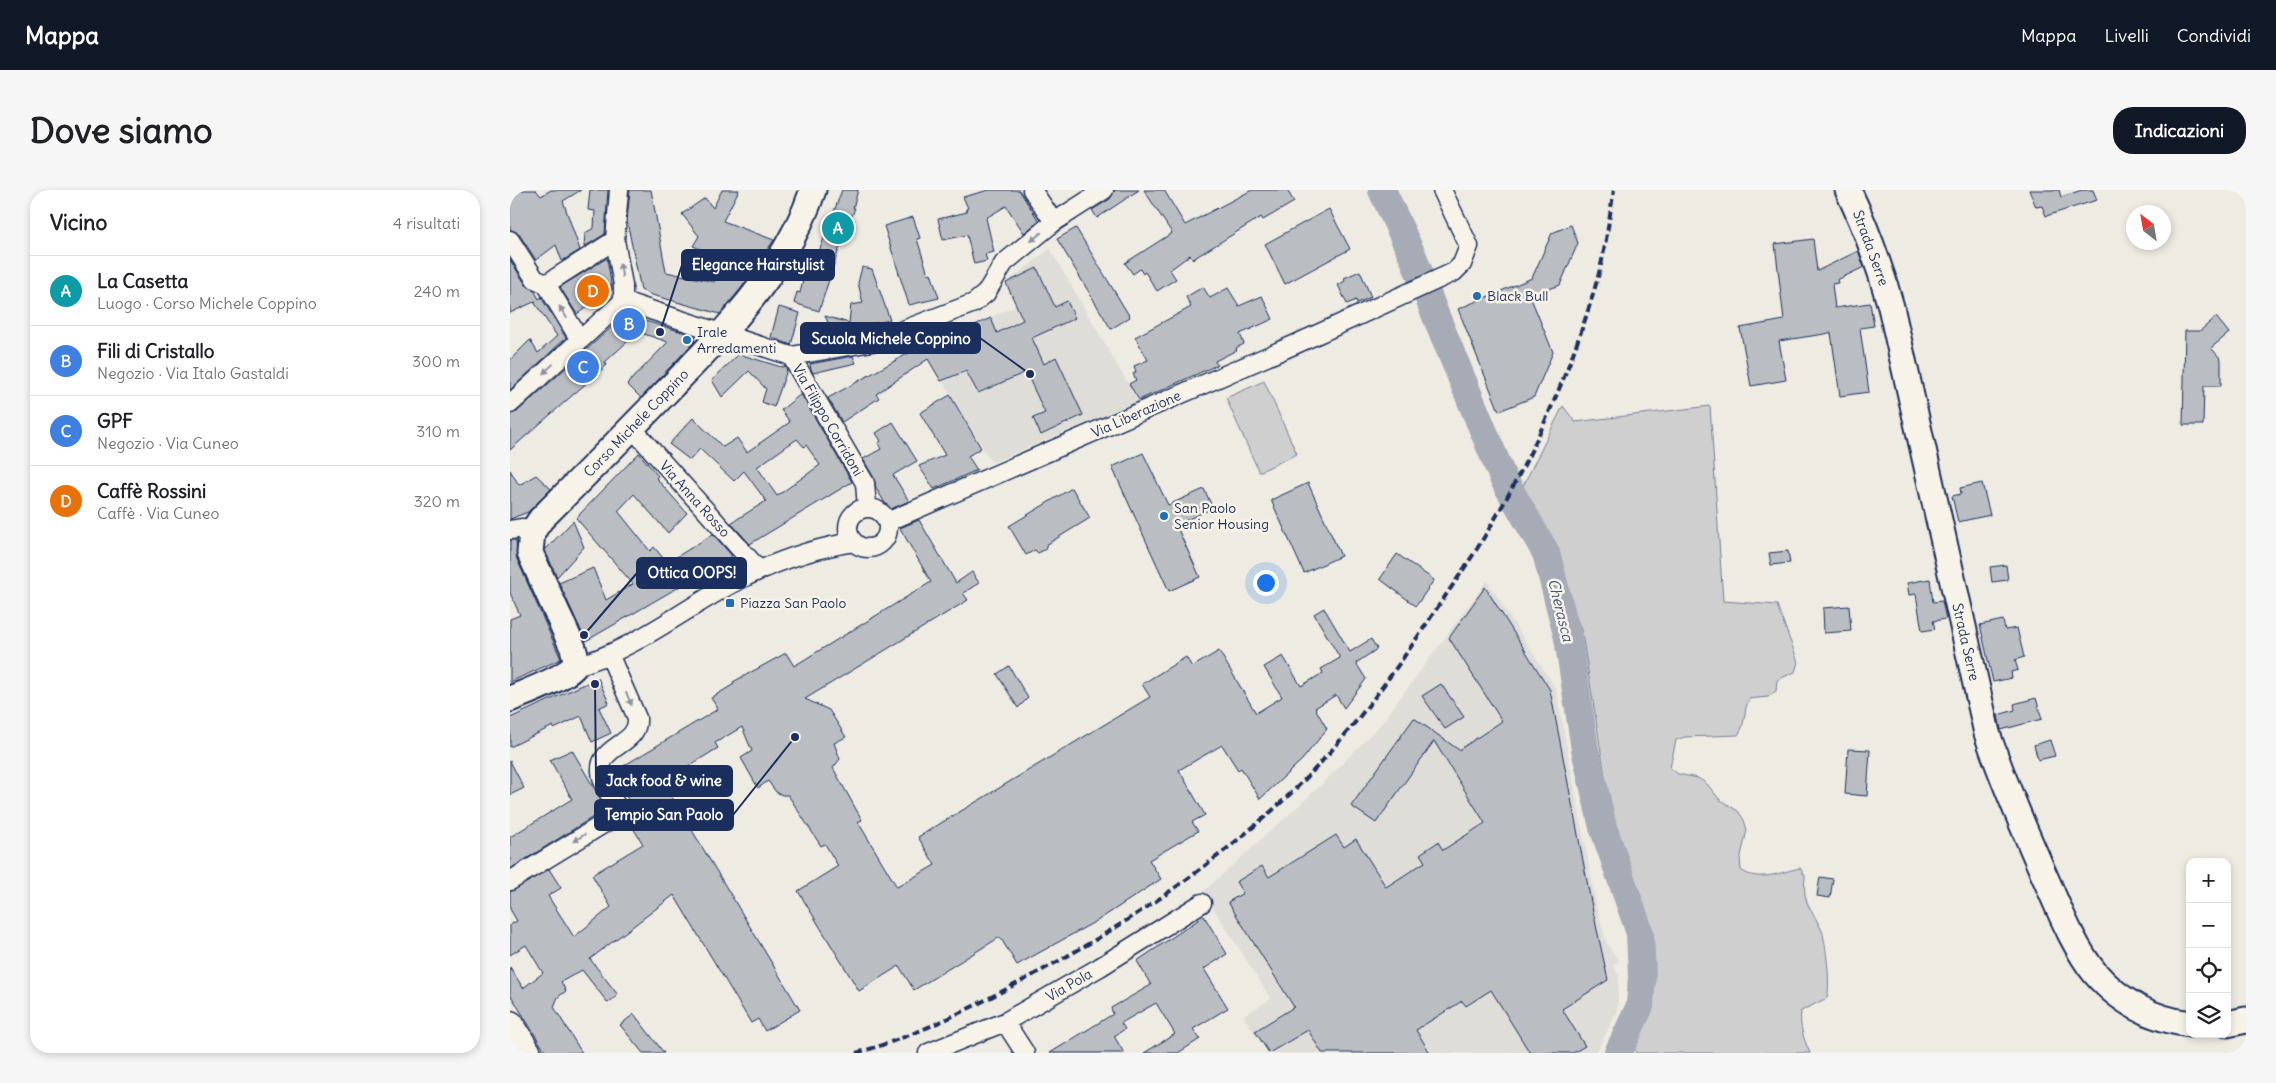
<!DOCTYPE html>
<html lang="it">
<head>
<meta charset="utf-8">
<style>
	:root { --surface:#fff; --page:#f6f6f6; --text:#202124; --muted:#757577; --line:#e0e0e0; --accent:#111827 }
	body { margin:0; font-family:Delius,sans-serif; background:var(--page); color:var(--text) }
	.controls { position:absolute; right:15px; bottom:15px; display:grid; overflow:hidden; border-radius:10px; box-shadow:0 2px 8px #0003 }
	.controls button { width:45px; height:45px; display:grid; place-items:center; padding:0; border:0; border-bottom:1px solid var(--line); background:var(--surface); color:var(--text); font:25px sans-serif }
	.compass { position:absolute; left:1616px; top:15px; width:45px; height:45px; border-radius:50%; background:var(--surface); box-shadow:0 2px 8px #0003; rotate:329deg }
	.you { position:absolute; left:755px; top:392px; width:18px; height:18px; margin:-12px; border:4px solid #fff; border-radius:50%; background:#1a73e8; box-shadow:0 0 0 8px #1a73e833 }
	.badge { display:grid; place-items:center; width:32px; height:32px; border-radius:50%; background:var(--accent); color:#fff; font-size:16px; font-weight:700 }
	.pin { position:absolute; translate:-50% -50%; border:2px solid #fff; box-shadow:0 1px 5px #0006 }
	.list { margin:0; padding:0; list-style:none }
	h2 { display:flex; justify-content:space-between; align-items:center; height:65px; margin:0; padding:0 20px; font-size:21px }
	h2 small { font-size:16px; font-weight:400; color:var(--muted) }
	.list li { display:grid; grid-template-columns:32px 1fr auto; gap:15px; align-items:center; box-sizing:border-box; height:70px; padding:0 20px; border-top:1px solid var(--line) }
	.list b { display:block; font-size:19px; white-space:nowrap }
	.list p { margin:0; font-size:16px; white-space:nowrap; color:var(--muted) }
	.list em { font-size:16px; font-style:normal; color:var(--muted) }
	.icon { flex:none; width:28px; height:28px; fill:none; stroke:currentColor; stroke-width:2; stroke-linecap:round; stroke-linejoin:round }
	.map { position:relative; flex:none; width:1736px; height:863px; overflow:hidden; border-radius:20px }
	header { display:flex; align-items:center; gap:30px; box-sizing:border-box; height:70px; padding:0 25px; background:var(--accent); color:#fff }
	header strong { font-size:24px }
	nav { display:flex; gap:28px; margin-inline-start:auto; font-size:18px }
	.intro { display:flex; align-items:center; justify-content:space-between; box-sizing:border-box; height:120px; padding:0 30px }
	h1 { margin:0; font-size:35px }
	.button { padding:12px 22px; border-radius:20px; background:var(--accent); color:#fff; font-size:18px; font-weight:700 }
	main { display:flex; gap:30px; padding:0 30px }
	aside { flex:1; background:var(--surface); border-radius:20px; box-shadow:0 2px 8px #0003 }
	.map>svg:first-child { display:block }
	.built { fill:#deddd8 }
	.green { fill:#cfcfcf; stroke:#757f96 }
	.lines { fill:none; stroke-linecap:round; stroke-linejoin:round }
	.river { stroke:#a6abb5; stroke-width:28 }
	.building { fill:#babdc2; stroke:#1b2f5e; fill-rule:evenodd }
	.street-casing { stroke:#1b2f5e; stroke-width:21 }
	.secondary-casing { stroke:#1b2f5e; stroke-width:29 }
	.primary-casing { stroke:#1b2f5e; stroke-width:31 }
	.street { stroke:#f7f3e8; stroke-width:18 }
	.secondary { stroke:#f7f3e8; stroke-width:25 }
	.primary { stroke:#f7f3e8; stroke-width:28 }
	.rail { stroke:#1b2f5e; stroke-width:4; stroke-dasharray:8 4; stroke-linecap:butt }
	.oneway { fill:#8991a3 }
	.poi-dot { fill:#1f6fb2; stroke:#f7f3e8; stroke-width:2 }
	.labels { text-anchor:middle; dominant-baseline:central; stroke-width:5; stroke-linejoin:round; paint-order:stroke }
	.street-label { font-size:14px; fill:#1b2f5e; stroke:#f7f3e8 }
	.poi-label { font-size:14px; fill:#1b2f5e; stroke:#f7f3e8; text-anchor:start }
	.water-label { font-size:15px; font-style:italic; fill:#455478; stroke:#f7f3e8 }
	.leader { fill:none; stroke:#1b2f5e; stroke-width:2 }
	.callout-dot { fill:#1b2f5e; stroke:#f7f3e8; stroke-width:2 }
	.callout { fill:#1b2f5e; stroke:#1b2f5e; stroke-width:2 }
	.callout-label { font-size:15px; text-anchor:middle; font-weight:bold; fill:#fff }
</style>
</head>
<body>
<header>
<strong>Mappa</strong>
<nav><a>Mappa</a><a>Livelli</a><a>Condividi</a></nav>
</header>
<div class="intro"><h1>Dove siamo</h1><a class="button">Indicazioni</a></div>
<main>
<aside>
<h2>Vicino<small>4 risultati</small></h2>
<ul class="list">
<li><span class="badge" style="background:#0f9aa8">A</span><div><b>La Casetta</b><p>Luogo · Corso Michele Coppino</p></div><em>240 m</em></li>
<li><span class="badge" style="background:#3f7fe0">B</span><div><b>Fili di Cristallo</b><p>Negozio · Via Italo Gastaldi</p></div><em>300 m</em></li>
<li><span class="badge" style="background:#3f7fe0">C</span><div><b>GPF</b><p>Negozio · Via Cuneo</p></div><em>310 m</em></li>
<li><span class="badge" style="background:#e8710a">D</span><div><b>Caffè Rossini</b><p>Caffè · Via Cuneo</p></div><em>320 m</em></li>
</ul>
</aside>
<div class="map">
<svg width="1736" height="863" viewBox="0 0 1736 863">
	<rect width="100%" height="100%" fill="#eeebe2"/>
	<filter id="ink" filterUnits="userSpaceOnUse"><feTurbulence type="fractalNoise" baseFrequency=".02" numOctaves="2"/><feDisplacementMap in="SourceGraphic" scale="10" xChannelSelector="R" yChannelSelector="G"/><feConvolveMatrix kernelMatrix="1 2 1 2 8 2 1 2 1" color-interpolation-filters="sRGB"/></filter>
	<g filter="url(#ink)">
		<path class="built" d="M540,59L628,211L482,273L412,157L506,116L496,93Z
			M977,391L1046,499L1087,718L1097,754L1109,771L1103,775L1109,785L1107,822L1086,863H758L733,826L761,809L693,702L806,600L871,534Z"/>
		<path class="green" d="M754,191L787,264L749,282L716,208Z
			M1053,216L1065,232L1200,216L1213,411L1267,415L1288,472L1285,482L1267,490L1266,501L1258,507L1239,509C1233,522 1236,534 1228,545L1175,547L1166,550L1160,578L1168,584L1188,588L1197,594L1210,610L1228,621L1234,630L1237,640L1230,670L1231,680C1248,693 1271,682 1290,678L1295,686C1292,716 1302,718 1312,741C1316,753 1321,796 1317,808L1291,821C1289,836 1294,850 1300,863H1126L1121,850L1133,824L1136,789V757L1132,729L1107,661L1072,443L1058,405L1011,300Z"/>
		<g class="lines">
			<path class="river" d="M872,0L904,69L923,119L993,288L1036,363L1058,448L1075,559L1093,637L1130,743L1132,786L1130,816L1108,863"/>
		</g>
		<path class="building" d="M0,0H26L31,6L41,0H71L53,11L70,60L52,71L46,55L26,70L9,44L0,39Z
			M80,0H98L95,44L74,57L75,43L84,38L85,21L78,20Z
			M120,0H141L156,82L204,92L220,71L183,56L189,46L172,24L195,8L203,18L212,0H229L213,31L264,50L232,97L210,124L142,105L131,100L117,31Z
			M332,0H348L343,18H345L328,62L309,121L284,113L287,102L290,103L299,65L307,67Z
			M479,0H509L529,31L514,43L496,16L476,28L484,62L475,64L477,71L464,74L457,45L433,50L428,29L457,22L456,19L458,18L453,7Z
			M605,0H629L587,28L582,20L600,9Z
			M634,0H654L675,35L742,0H777L784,12L753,30L751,27L683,69L680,65L660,80L666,89L647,101L635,82L633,84L630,79L623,84L615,73L662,43Z
			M1519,0H1549L1551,7L1572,0H1583L1587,10L1536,26L1532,16L1526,17Z
			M819,19L840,59L775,94L755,54Z
			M403,27L410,48L407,49L418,84L421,83L429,108L399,115L374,36Z
			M1061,35L1068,53L1050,95L1020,106L1043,162L1024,207L989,221L948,119L1022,88L1042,43Z
			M566,38L620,127L601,139L547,49Z
			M1303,49L1307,81L1348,61L1349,62L1354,77L1327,90L1328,93L1322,94L1325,118L1360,113L1364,136L1350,138L1359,202L1330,206L1321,143L1269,151L1276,190L1241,196L1230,138L1274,130L1265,54Z
			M97,68L102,99L67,124L50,97Z
			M0,70L16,95L24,100L29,109L31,107L56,148L0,200V170L20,150L28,163L47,146L24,112L26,111L0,123Z
			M352,77L362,79L380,130L327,141L331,147L317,149L321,139L315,126L339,133L341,115L353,113L348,93Z
			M527,78L545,117L557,111L565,128L522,148L534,174L546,167L573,225L531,245L523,228L535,223L516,182L468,203L456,181L431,191L418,169L366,204L369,208L332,232L318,208L408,158L394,161L389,153L404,147L411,158L481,128L487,143L513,130L496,93Z
			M850,81L861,107L847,113L846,110L837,114L828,95L835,91L834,88Z
			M693,97L700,108L718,98L729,116L752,106L763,129L730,144L734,154L726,158L727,160L705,171L707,175L629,210L619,194L626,190L623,184L626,182L624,176L638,170L625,147L681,117L676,107Z
			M269,117L290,123L281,155L261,147Z
			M115,125L186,146L184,152L131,208L117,194L158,152L128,142L95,172L97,175L0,260V224L7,222Z
			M1706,127L1719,143L1701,158L1711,169V196H1694L1693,235H1673L1675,141H1690Z
			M229,164L271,177L275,176L277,180L264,217L252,212L256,199L239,181L212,207L202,190Z
			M343,166L346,173L303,183L301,179L300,174Z
			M291,204L342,292L240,354L221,333L256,311L234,281L224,291L190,259L180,270L159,254L183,228L213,257L227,248L237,262L280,232L271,220ZM287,249L294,257L296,255L310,275L267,306L247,277Z
			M440,205L471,258L458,266L467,280L424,299L409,276L435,265L410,223Z
			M383,232L407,271L383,285L399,311L379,320L366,298L364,288L353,269L371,259L368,253L371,251L366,243Z
			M129,263L148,286L146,288L177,323L158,343L124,304L108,321L140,361L144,357L157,373L203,344L222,366L76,451L49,393L83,378L96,410L123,394L66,328Z
			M633,263L658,315L694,299L703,318L666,335L690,387L659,401L602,277Z
			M0,280L9,295L26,285L41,299L18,322L0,329Z
			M798,293L831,366L794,383L761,310Z
			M1472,293L1480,325L1448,332L1442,306L1451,304L1450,298Z
			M562,298L580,328L536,355V359L528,363L525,360L516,365L499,336Z
			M409,330L446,393L462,382L469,393L453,403L458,410L295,509L319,520L336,547L324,553L330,569L323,578L352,630L348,632L387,697L425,675L408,647L640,507L632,494L676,467L682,477L709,461L746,523L772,507L754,477L773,466L791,496L813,483L811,479L830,468L804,424L814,418L840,462L861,449L867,459L846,473L856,489L834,518L826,505L805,518L817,539L792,570L750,609L731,578L728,580L712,555L669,580L695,625L682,632L688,641L639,670L651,689L590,729L507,775L490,747L404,800L389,776L349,801L288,701L328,676L315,654L311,656L278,605H272L266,602L258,591L248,598L231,568L242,561L232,537L205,553L208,558L153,592L290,820L255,841L248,829L241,833L164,705L80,769L108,805L98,813L72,780L51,792L56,801L48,807L44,817L72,863H36L0,804V777L13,798L33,783L16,755L0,765V735L7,731L0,719V702L39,679L51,698L38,706L64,747L101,717L82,685L133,654L118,630L126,623L103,584L111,580L110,578L208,519L201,508L224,494L223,492L276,463L284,476L421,392L390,338Z
			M63,331L74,357L47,387L35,360Z
			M0,350H6L7,369L51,469L0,492V429L10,425L0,403Z
			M1278,361L1280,373L1261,375L1259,363Z
			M887,364L924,390L906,416L870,389Z
			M1496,375L1498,390L1482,392L1480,377Z
			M1420,389L1423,412L1432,411L1436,429L1423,431L1425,439L1412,441L1406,404L1399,405L1397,393Z
			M975,397L1040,500L1081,712L1098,790L1052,819L1075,856L1063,863H1020L981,800L956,816L952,811L906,840L920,863H812L798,840L759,863L745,841L784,817L718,712L733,703L726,692L752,676L759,687L826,645L834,657L846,649L876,697L915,672L910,664L928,652L933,660L975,633L924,551L866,633L841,616L904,528L949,560L992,531L939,448Z
			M1339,416L1341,441L1314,443L1313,418Z
			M1493,430L1495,440L1507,438L1514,467L1505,470L1508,480L1501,482L1502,488L1483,492L1470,435Z
			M499,476L518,508L508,518L487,484Z
			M88,488L99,513L89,518L101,543L82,552L71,526L44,539L43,536L0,557V528Z
			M931,494L954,527L935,539L912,506Z
			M1526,508L1532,529L1491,540L1488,525L1505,520L1504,514Z
			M1540,550L1545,566L1528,570L1524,555Z
			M1338,559L1360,560L1357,606L1335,604Z
			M62,560L94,615L91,622L0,679V647L62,609L40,570Z
			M0,571L14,598L0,605Z
			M1310,687L1323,689L1320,708L1307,706Z
			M694,726L717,764L694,779L718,818L683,839L690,849L668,863H634L665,844L646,813L611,833L615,839L604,846L614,863H540L603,824L601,818L641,795L627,771Z
			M124,824L154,863H133L110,835Z"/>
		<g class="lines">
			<defs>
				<path id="street" d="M109,0L105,50L113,95V111L281,166L362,152L464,113L476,103L494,73L544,32L594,0
					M522,0L544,32
					M0,50L25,89L36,94L70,150
					M36,94L105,50
					M281,166L355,293L357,318
					M0,214L113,111
					M122,238L249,380
					M338 338a20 20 0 1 1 40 0a20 20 0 1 1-40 0Z
					M377,332L786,154L944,82L952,74L959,56L932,0
					M0,340L13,338L22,342
					M66,476C124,460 172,420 225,392C262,373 303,358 344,352
					M0,691L111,623C105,613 97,602 93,591C80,554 130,558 127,528L99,464
					M495,832L515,863
					M418,863L495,832L590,777L692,713"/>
				<path id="secondary" d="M1338,0C1356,38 1370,76 1381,117L1477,543C1493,592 1514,638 1534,685C1548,716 1563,756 1585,783C1610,812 1642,829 1680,834
					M0,509C14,503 64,485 67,472L63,458L20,363L22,342L31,329C75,285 119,241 162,196C218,138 277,78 303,0
					M1717,834L1736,830"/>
				<path id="primary" d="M0,835L17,863"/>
			</defs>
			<use href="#street" class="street-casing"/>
			<use href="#secondary" class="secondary-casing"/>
			<use href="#primary" class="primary-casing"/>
			<use href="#street" class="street"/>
			<use href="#secondary" class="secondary"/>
			<use href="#primary" class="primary"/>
			<path class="rail" d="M346,863C408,846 467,815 523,785C609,739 684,689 757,625C821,570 873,499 919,430C937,403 956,377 973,349C1021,270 1065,173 1089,83C1096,56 1099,28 1104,0"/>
		</g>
		<defs><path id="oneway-solid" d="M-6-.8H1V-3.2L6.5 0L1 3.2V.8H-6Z" transform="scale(1.25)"/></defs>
		<g class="oneway">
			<use href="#oneway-solid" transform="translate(526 47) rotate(141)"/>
			<use href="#oneway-solid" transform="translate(111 80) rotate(-101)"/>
			<use href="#oneway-solid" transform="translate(53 122) rotate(-122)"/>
			<use href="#oneway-solid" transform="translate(38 179) rotate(137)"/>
			<use href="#oneway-solid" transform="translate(119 509) rotate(66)"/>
			<use href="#oneway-solid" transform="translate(69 648) rotate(148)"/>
		</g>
	</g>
	<g class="poi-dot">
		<circle cx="967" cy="106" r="5"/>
		<circle cx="177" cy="150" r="5"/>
		<circle cx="654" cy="326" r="5"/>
		<rect x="215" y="408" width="10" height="10" rx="2.5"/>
	</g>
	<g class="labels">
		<g class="street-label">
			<text transform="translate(1361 58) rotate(70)">Strada Serre</text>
			<text transform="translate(626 224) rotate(-24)">Via Liberazione</text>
			<text transform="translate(318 230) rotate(60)">Via Filippo Corridoni</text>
			<text transform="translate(126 233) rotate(-46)">Corso Michele Coppino</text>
			<text transform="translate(185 309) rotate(48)">Via Anna Rosso</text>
			<text transform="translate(1456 452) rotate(77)">Strada Serre</text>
			<text transform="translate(559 795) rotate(-30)">Via Pola</text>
		</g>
		<g class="poi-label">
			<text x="977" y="106">Black Bull</text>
			<text x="187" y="142">Irale<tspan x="187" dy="16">Arredamenti</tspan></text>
			<text x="664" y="318">San Paolo<tspan x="664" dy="16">Senior Housing</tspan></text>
			<text x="230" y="413">Piazza San Paolo</text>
		</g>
		<g class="water-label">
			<text transform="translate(1051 420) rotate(76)">Cherasca</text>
		</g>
	</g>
	<path class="leader" d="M150 142L172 75M520 184L470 148M74 445L127 383M85 494L86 591M285 547L223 625"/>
	<g class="callout-dot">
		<circle cx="150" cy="142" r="5"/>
		<circle cx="520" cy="184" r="5"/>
		<circle cx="74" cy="445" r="5"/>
		<circle cx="85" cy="494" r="5"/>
		<circle cx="285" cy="547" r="5"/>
	</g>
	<g class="callout">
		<rect x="172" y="60" width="152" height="30" rx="5"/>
		<rect x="291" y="133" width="179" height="30" rx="5"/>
		<rect x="127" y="368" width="109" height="30" rx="5"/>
		<rect x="86" y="576" width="136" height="30" rx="5"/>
		<rect x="85" y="610" width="138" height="30" rx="5"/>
	</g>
	<g class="callout-label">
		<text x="248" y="80">Elegance Hairstylist</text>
		<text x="381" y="154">Scuola Michele Coppino</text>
		<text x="182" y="388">Ottica OOPS!</text>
		<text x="154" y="596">Jack food &amp; wine</text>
		<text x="154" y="630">Tempio San Paolo</text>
	</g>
</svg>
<div class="controls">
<button>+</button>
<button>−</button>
<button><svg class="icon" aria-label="locate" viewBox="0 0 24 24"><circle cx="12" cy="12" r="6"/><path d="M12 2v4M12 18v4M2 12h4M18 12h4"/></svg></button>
<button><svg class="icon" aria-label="layers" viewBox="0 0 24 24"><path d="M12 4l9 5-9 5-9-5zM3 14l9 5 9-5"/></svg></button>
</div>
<svg class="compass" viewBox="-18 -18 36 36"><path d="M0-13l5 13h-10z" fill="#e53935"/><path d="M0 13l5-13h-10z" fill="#757577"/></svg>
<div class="you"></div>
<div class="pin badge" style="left:328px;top:38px;background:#0f9aa8">A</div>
<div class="pin badge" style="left:119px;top:134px;background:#3f7fe0">B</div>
<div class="pin badge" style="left:73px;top:177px;background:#3f7fe0">C</div>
<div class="pin badge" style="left:83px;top:101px;background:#e8710a">D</div>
</div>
</main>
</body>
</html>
